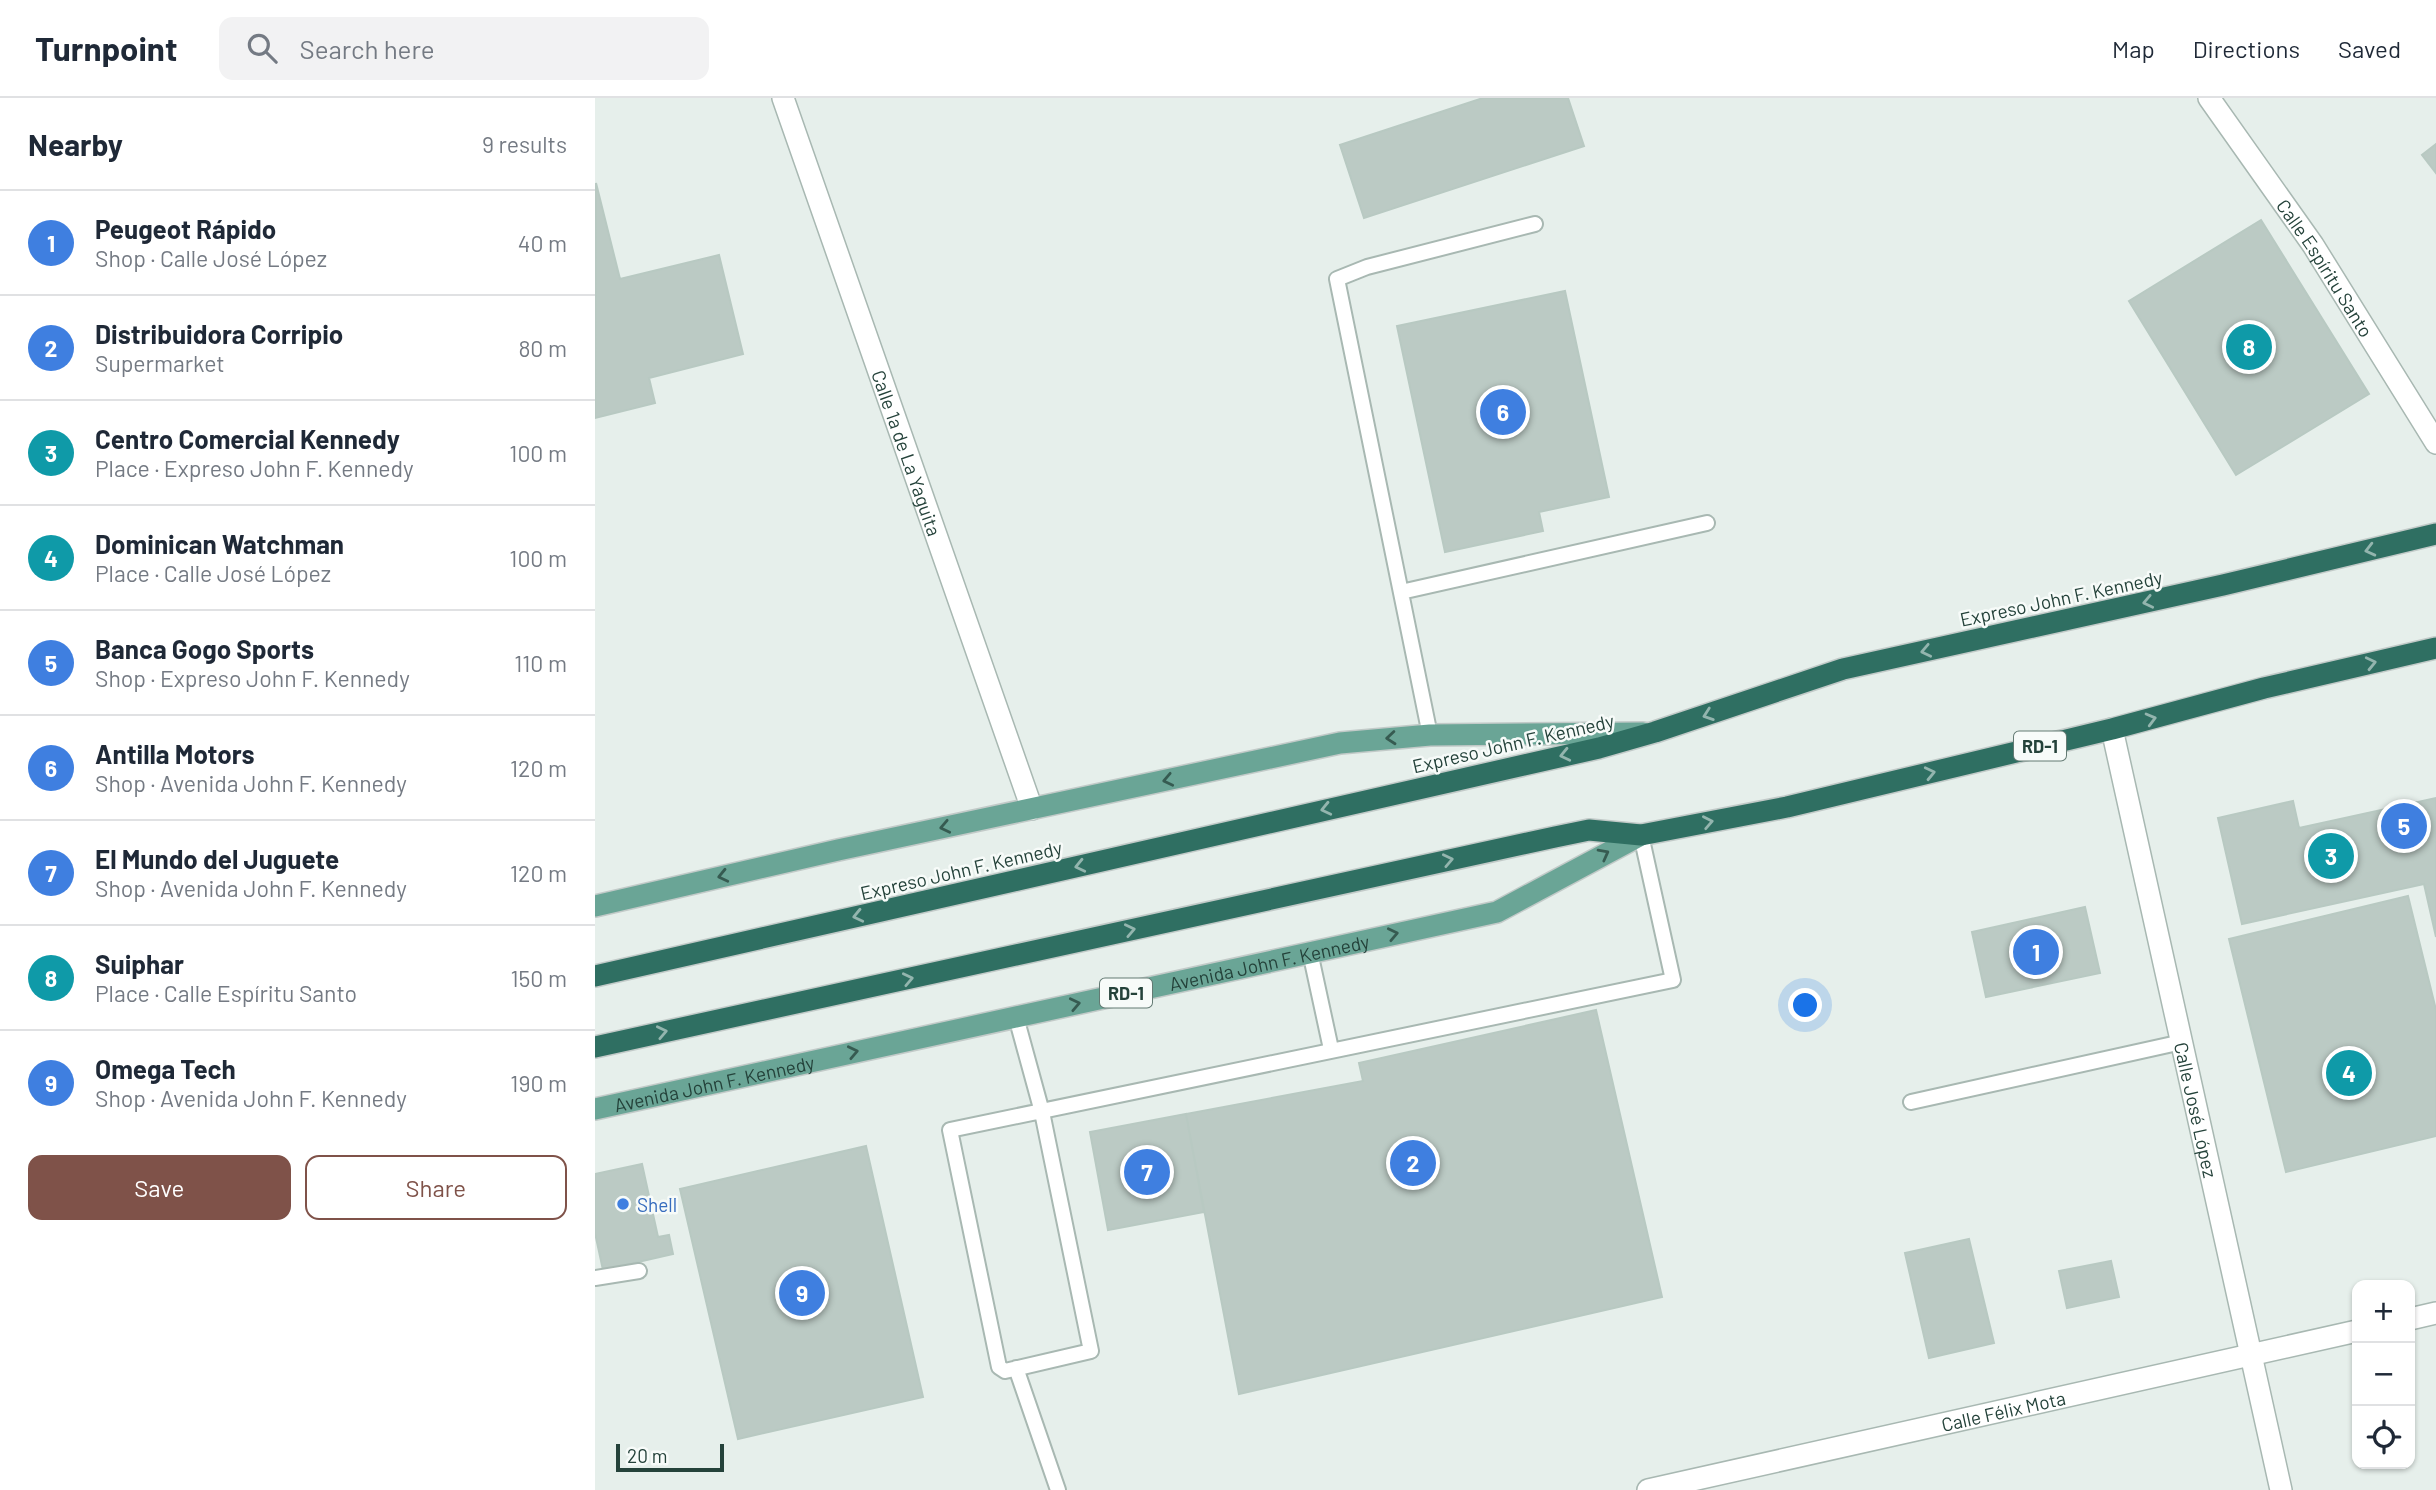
<!DOCTYPE html>
<html lang="en">
<head>
<meta charset="utf-8">
<style>
	:root { --surface:#fff; --page:#f2f2f3; --text:#1f2937; --muted:#747a83; --line:#e0e1e3; --accent:#7f5249 }
	body { margin:0; font-family:Barlow,sans-serif; background:var(--page); color:var(--text) }
	.controls { position:absolute; right:21px; bottom:21px; display:grid; overflow:hidden; border-radius:14px; box-shadow:0 2px 5px #0004 }
	.controls button { width:63px; height:63px; display:grid; place-items:center; padding:0; border:0; border-bottom:2px solid var(--line); background:var(--surface); color:var(--text); font:35px sans-serif }
	.scale { position:absolute; left:21px; bottom:18px; width:108px; box-sizing:border-box; padding-left:7px; border:4px solid #24423a; border-top:0; font-size:19px; line-height:24px; white-space:nowrap; color:#24423a; -webkit-text-stroke:5px #f7fbf9; paint-order:stroke }
	.you { position:absolute; left:1211px; top:908px; width:24px; height:24px; margin:-18px; border:5px solid #fff; border-radius:50%; background:#1a73e8; box-shadow:0 0 0 10px #1a73e833 }
	.badge { display:grid; place-items:center; width:46px; height:46px; border-radius:50%; background:var(--accent); color:#fff; font-size:23px; font-weight:700 }
	.pin { position:absolute; translate:-50% -50%; border:4px solid #fff; box-shadow:0 2px 7px #0006 }
	.list { margin:0; padding:0; list-style:none }
	h2 { display:flex; justify-content:space-between; align-items:center; height:91px; margin:0; padding:0 28px; font-size:30px }
	h2 small { font-size:23px; font-weight:400; color:var(--muted) }
	.list li { display:grid; grid-template-columns:46px 1fr auto; gap:21px; align-items:center; box-sizing:border-box; height:105px; padding:0 28px; border-top:2px solid var(--line) }
	.list b { display:block; font-size:26px; white-space:nowrap }
	.list p { margin:0; font-size:23px; white-space:nowrap; color:var(--muted) }
	.list em { font-size:23px; font-style:normal; color:var(--muted) }
	.actions { display:flex; gap:14px; padding:21px 28px }
	.actions a { flex:1; padding:16px 0; border:2px solid var(--accent); border-radius:14px; text-align:center; font-size:24px; color:var(--accent) }
	.actions .main { background:var(--accent); color:#fff }
	.icon { flex:none; width:38px; height:38px; fill:none; stroke:currentColor; stroke-width:2; stroke-linecap:round; stroke-linejoin:round }
	.map { position:relative; flex:none; width:1841px; height:1392px; overflow:hidden }
	header { display:flex; align-items:center; gap:42px; box-sizing:border-box; height:98px; padding:0 35px; background:var(--surface); border-bottom:2px solid var(--line) }
	header strong { font-size:33px }
	nav { display:flex; gap:38px; margin-inline-start:auto; font-size:24px }
	.search { width:490px; height:63px; background:var(--page); display:flex; align-items:center; gap:18px; box-sizing:border-box; padding:0 24px; border-radius:14px; color:var(--muted); font-size:26px }
	main { display:flex }
	aside { flex:1; background:var(--surface) }
	.map>svg:first-child { display:block }
	.building { fill:#bbcac4; stroke:#b8c9c2; stroke-width:2 }
	.lines { fill:none; stroke-linecap:round; stroke-linejoin:round }
	.lane-casing { stroke:#a8b8b2; stroke-width:18 }
	.street-casing { stroke:#a8b8b2; stroke-width:24 }
	.primary-casing { stroke:#c2cac8; stroke-width:24 }
	.highway-casing { stroke:#c2cac8; stroke-width:24 }
	.lane { stroke:#fff; stroke-width:14 }
	.street { stroke:#fff; stroke-width:21 }
	.primary { stroke:#6aa596; stroke-width:21 }
	.highway { stroke:#2f6f62; stroke-width:21 }
	.oneway { stroke:#93b5ae }
	.oneway2 { stroke:#365b51 }
	.shop-dot { fill:#3f7fe0; stroke:#f7fbf9; stroke-width:2.5 }
	.labels { text-anchor:middle; dominant-baseline:central; stroke-width:5; stroke-linejoin:round; paint-order:stroke }
	.shield { fill:#f7fbf9; stroke:#637a73; stroke-width:2 }
	.shield-label { font-size:18px; font-weight:bold; fill:#24423a }
	.street-label { font-size:19px; fill:#24423a; stroke:#f7fbf9 }
	.shop-label { font-size:19px; fill:#366cbe; stroke:#f7fbf9; text-anchor:start }
</style>
</head>
<body>
<header>
<strong>Turnpoint</strong>
<div class="search"><svg class="icon" aria-label="search" viewBox="0 0 24 24"><circle cx="10" cy="10" r="6"/><path d="M15 15l6 6"/></svg>Search here</div>
<nav><a>Map</a><a>Directions</a><a>Saved</a></nav>
</header>
<main>
<aside>
<h2>Nearby<small>9 results</small></h2>
<ul class="list">
<li><span class="badge" style="background:#3f7fe0">1</span><div><b>Peugeot Rápido</b><p>Shop · Calle José López</p></div><em>40 m</em></li>
<li><span class="badge" style="background:#3f7fe0">2</span><div><b>Distribuidora Corripio</b><p>Supermarket</p></div><em>80 m</em></li>
<li><span class="badge" style="background:#0f9aa8">3</span><div><b>Centro Comercial Kennedy</b><p>Place · Expreso John F. Kennedy</p></div><em>100 m</em></li>
<li><span class="badge" style="background:#0f9aa8">4</span><div><b>Dominican Watchman</b><p>Place · Calle José López</p></div><em>100 m</em></li>
<li><span class="badge" style="background:#3f7fe0">5</span><div><b>Banca Gogo Sports</b><p>Shop · Expreso John F. Kennedy</p></div><em>110 m</em></li>
<li><span class="badge" style="background:#3f7fe0">6</span><div><b>Antilla Motors</b><p>Shop · Avenida John F. Kennedy</p></div><em>120 m</em></li>
<li><span class="badge" style="background:#3f7fe0">7</span><div><b>El Mundo del Juguete</b><p>Shop · Avenida John F. Kennedy</p></div><em>120 m</em></li>
<li><span class="badge" style="background:#0f9aa8">8</span><div><b>Suiphar</b><p>Place · Calle Espíritu Santo</p></div><em>150 m</em></li>
<li><span class="badge" style="background:#3f7fe0">9</span><div><b>Omega Tech</b><p>Shop · Avenida John F. Kennedy</p></div><em>190 m</em></li>
</ul>
<div class="actions"><a class="main">Save</a><a>Share</a></div>
</aside>
<div class="map">
<svg width="1841" height="1392" viewBox="0 0 1841 1392">
	<rect width="100%" height="100%" fill="#e6efeb"/>
	<path class="building" d="M888,0H973L989,48L769,120L745,47Z
		M1841,46V75L1827,57Z
		M1,85L25,181L124,157L148,256L54,280L60,305L0,320Z
		M1666,122L1774,296L1641,377L1534,203Z
		M970,193L1014,399L944,414L948,433L850,454L802,228Z
		M1841,700V839L1829,786L1647,826L1623,720L1698,703L1704,730Z
		M1813,798L1841,912V1038L1691,1074L1634,841Z
		M1490,809L1505,875L1391,899L1377,834Z
		M1001,912L1067,1199L644,1296L591,1016L768,983L764,965Z
		M591,1016L609,1114L513,1132L495,1034Z
		M271,1048L328,1299L143,1341L85,1091Z
		M47,1066L63,1139L74,1137L78,1156L8,1172L0,1135V1076Z
		M1374,1141L1399,1245L1334,1260L1310,1155Z
		M1516,1163L1524,1199L1472,1210L1464,1173Z"/>
	<g class="lines">
		<defs>
			<path id="lane" d="M806,494L1112,425
				M835,637L742,181L772,169L940,126
				M715,854L736,951
				M421,919L447,1014L496,1253L410,1273L404,1269L355,1032L1078,882L1046,737
				M1316,1004L1587,944
				M0,1180L44,1173
				M421,1270L463,1392"/>
			<g id="street">
				<path id="s1" d="M188,0L437,711"/>
				<path id="s2" d="M1614,0L1718,147L1841,345"/>
				<path id="s3" d="M1517,631L1686,1392"/>
				<path d="M1815,1221L1841,1215"/>
				<path id="s4" d="M1053,1392L1762,1233"/>
			</g>
			<g id="primary">
				<path d="M0,808L243,752L745,645L835,637L1048,635"/>
				<path id="s5" d="M0,1011L902,814L1046,737"/>
			</g>
			<path id="highway" d="M0,878L1004,650L1060,634L1248,571L1628,487L1841,436
				M0,949L960,739L994,732L1046,737L1192,709L1517,631L1669,590L1841,550"/>
		</defs>
		<use href="#lane" class="lane-casing"/>
		<use href="#street" class="street-casing"/>
		<use href="#primary" class="primary-casing"/>
		<use href="#highway" class="highway-casing"/>
		<use href="#lane" class="lane"/>
		<use href="#street" class="street"/>
		<use href="#primary" class="primary"/>
		<use href="#highway" class="highway"/>
	</g>
	<defs><path id="oneway-chevron" d="M-2-3.5L2.5 0L-2 3.5" fill="none" stroke-width="1.6" stroke-linecap="round" stroke-linejoin="round" transform="scale(1.75)"/></defs>
	<g class="oneway">
		<use href="#oneway-chevron" transform="translate(1775 452) rotate(166)"/>
		<use href="#oneway-chevron" transform="translate(1553 504) rotate(168)"/>
		<use href="#oneway-chevron" transform="translate(1331 553) rotate(168)"/>
		<use href="#oneway-chevron" transform="translate(1776 565) rotate(-13)"/>
		<use href="#oneway-chevron" transform="translate(1113 617) rotate(161)"/>
		<use href="#oneway-chevron" transform="translate(1556 621) rotate(-15)"/>
		<use href="#oneway-chevron" transform="translate(970 657) rotate(167)"/>
		<use href="#oneway-chevron" transform="translate(1335 675) rotate(-13)"/>
		<use href="#oneway-chevron" transform="translate(731 711) rotate(167)"/>
		<use href="#oneway-chevron" transform="translate(1113 724) rotate(-11)"/>
		<use href="#oneway-chevron" transform="translate(853 762) rotate(-12)"/>
		<use href="#oneway-chevron" transform="translate(485 768) rotate(167)"/>
		<use href="#oneway-chevron" transform="translate(263 818) rotate(167)"/>
		<use href="#oneway-chevron" transform="translate(535 832) rotate(-12)"/>
		<use href="#oneway-chevron" transform="translate(313 881) rotate(-12)"/>
		<use href="#oneway-chevron" transform="translate(67 934) rotate(-12)"/>
	</g>
	<g class="oneway2">
		<use href="#oneway-chevron" transform="translate(796 640) rotate(175)"/>
		<use href="#oneway-chevron" transform="translate(573 682) rotate(168)"/>
		<use href="#oneway-chevron" transform="translate(350 729) rotate(168)"/>
		<use href="#oneway-chevron" transform="translate(1009 756) rotate(-28)"/>
		<use href="#oneway-chevron" transform="translate(128 778) rotate(167)"/>
		<use href="#oneway-chevron" transform="translate(798 836) rotate(-12)"/>
		<use href="#oneway-chevron" transform="translate(480 906) rotate(-12)"/>
		<use href="#oneway-chevron" transform="translate(258 954) rotate(-12)"/>
	</g>
	<circle class="shop-dot" cx="28" cy="1106" r="7"/>
	<g class="labels">
		<g class="shield">
			<rect x="1419" y="633.5" width="52" height="29" rx="5"/>
			<rect x="505" y="880.5" width="52" height="29" rx="5"/>
		</g>
		<g class="shield-label">
			<text x="1445" y="648">RD-1</text>
			<text x="531" y="895">RD-1</text>
		</g>
		<g class="street-label">
			<text stroke="none"><textPath href="#s2" startOffset="206">Calle Espíritu Santo</textPath></text>
			<text stroke="none"><textPath href="#s1" startOffset="376">Calle 1a de La Yaguita</textPath></text>
			<text transform="translate(1466 500) rotate(-12)">Expreso John F. Kennedy</text>
			<text transform="translate(918 645) rotate(-13)">Expreso John F. Kennedy</text>
			<text transform="translate(366 772) rotate(-13)">Expreso John F. Kennedy</text>
			<text stroke="none"><textPath href="#s5" startOffset="690">Avenida John F. Kennedy</textPath></text>
			<text stroke="none"><textPath href="#s5" startOffset="122">Avenida John F. Kennedy</textPath></text>
			<text stroke="none"><textPath href="#s3" startOffset="390">Calle José López</textPath></text>
			<text stroke="none"><textPath href="#s4" startOffset="364">Calle Félix Mota</textPath></text>
		</g>
		<g class="shop-label">
			<text x="42" y="1106">Shell</text>
		</g>
	</g>
</svg>
<div class="controls">
<button>+</button>
<button>−</button>
<button><svg class="icon" aria-label="locate" viewBox="0 0 24 24"><circle cx="12" cy="12" r="6"/><path d="M12 2v4M12 18v4M2 12h4M18 12h4"/></svg></button>
</div>
<div class="scale">20 m</div>
<div class="you"></div>
<div class="pin badge" style="left:1441px;top:854px;background:#3f7fe0">1</div>
<div class="pin badge" style="left:818px;top:1065px;background:#3f7fe0">2</div>
<div class="pin badge" style="left:1736px;top:758px;background:#0f9aa8">3</div>
<div class="pin badge" style="left:1754px;top:975px;background:#0f9aa8">4</div>
<div class="pin badge" style="left:1809px;top:728px;background:#3f7fe0">5</div>
<div class="pin badge" style="left:908px;top:314px;background:#3f7fe0">6</div>
<div class="pin badge" style="left:552px;top:1074px;background:#3f7fe0">7</div>
<div class="pin badge" style="left:1654px;top:249px;background:#0f9aa8">8</div>
<div class="pin badge" style="left:207px;top:1195px;background:#3f7fe0">9</div>
</div>
</main>
</body>
</html>
